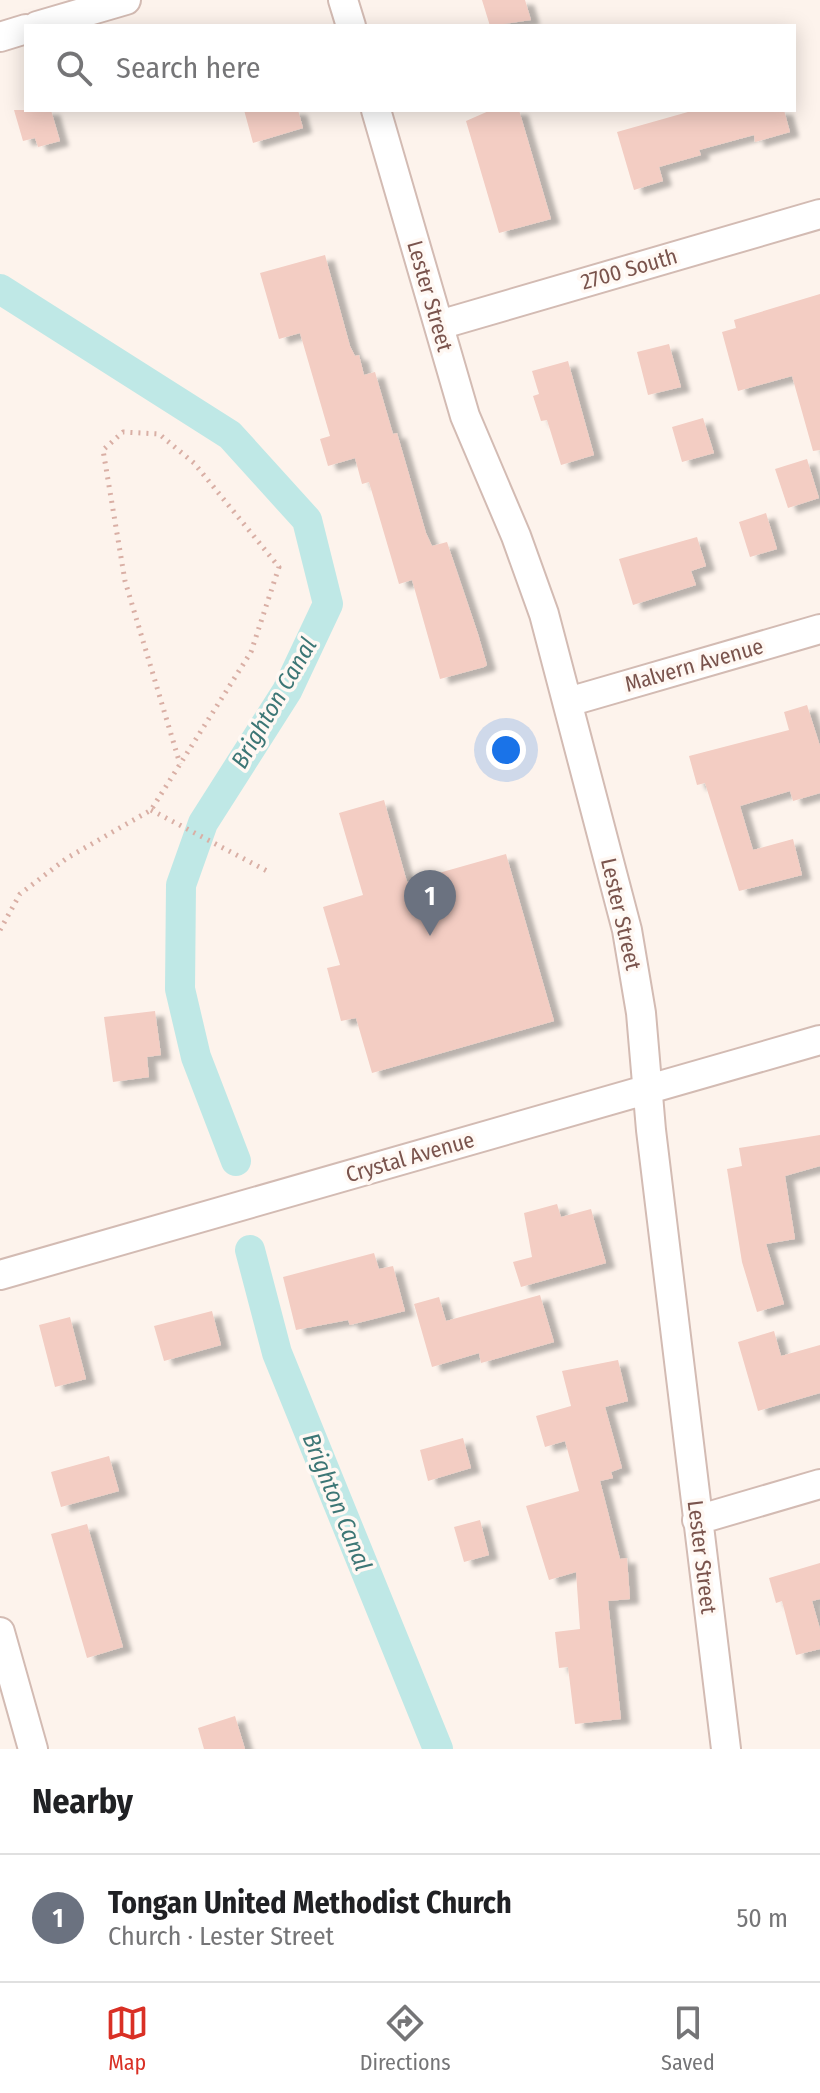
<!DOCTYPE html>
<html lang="en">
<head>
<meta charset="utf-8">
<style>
	:root { --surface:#fff; --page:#f6f6f6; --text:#202124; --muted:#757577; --line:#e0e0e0; --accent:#d93025 }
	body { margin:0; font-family:"Fira Sans Condensed",sans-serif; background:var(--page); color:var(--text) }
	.you { position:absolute; left:506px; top:750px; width:28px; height:28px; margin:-20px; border:6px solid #fff; border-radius:50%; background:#1a73e8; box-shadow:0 0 0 12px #1a73e833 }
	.badge { display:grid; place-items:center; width:52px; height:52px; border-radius:50%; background:var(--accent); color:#fff; font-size:26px; font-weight:700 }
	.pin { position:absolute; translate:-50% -66px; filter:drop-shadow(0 2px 4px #0008) }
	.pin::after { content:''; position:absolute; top:42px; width:28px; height:24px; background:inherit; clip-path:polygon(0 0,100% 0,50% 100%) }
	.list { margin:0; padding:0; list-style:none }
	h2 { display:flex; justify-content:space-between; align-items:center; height:104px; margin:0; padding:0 32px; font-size:34px }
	h2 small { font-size:26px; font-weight:400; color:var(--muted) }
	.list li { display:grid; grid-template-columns:52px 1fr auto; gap:24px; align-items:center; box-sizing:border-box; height:128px; padding:0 32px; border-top:2px solid var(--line) }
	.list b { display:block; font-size:30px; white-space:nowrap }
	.list p { margin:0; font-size:26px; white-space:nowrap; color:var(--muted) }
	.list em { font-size:26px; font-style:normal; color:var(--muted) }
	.icon { flex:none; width:44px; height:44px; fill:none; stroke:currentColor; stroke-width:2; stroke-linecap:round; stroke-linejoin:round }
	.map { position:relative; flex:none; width:820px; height:1749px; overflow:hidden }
	.search { position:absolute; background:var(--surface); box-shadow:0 4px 20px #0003; left:24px; right:24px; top:24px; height:88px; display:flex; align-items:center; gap:20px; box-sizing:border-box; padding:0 28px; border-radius:0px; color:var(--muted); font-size:30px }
	.sheet { height:232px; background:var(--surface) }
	nav { display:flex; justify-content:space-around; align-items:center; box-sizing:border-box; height:112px; border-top:2px solid var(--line); background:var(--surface); font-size:22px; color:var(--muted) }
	nav a { display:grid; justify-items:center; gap:4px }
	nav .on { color:var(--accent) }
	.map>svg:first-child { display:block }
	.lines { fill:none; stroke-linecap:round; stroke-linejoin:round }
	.canal { stroke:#bfe8e6; stroke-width:30 }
	.building { fill:#f3cdc3; filter:url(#shadow) }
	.minor-casing { stroke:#d3bbb3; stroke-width:32 }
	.path { stroke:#d9afa5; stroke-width:5; stroke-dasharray:2 6; stroke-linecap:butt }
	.minor { stroke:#fff; stroke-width:28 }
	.labels { text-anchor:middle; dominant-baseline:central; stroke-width:7; stroke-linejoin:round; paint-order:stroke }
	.street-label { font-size:22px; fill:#7a544d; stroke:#fff8f3 }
	.water-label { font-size:24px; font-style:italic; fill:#3c7675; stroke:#fff8f3 }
</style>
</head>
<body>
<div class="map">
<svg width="820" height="1749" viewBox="0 0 820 1749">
	<defs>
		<filter id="shadow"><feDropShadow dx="9" dy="5" stdDeviation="2" flood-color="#0004"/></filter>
	</defs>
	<rect width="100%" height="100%" fill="#fdf3ec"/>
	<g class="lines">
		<path class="canal" d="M0,289L230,435L307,520L328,604L287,691L203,823L181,885L180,989L196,1057L236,1161
			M250,1250L277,1353L438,1749"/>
	</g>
	<path class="building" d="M482,0H525L531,20L490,26Z
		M14,110H51L60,141L38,147L35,138L23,141Z
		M244,110H298L303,128L253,143Z
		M491,110H519L551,219L499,233L466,121Z
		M695,110H784L790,132L755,142L754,135L699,150L701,155L659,167L663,181L634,190L617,132Z
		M325,255L350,346L355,356L359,355L364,375L375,372L393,434L397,433L426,533L432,546L447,542L478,634L487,665L484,667L440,679L412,580L399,584L369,482L362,484L355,458L328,466L320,439L330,436L300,333L279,339L260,273Z
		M820,294V450L813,451L792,376L738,391L722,332L736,328L734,320Z
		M669,344L681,387L648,395L637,352Z
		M568,361L594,455L561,465L547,420L541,421L533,396L539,394L532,371Z
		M703,418L714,453L682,462L672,427Z
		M807,459L819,498L788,508L775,469Z
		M766,513L777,549L750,557L739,522Z
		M697,537L706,566L691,571L696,585L633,605L619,559Z
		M807,705L820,746V793L793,801L790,791L740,806L753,850L793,839L802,875L739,891L705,783L697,785L689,756L789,730L784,712Z
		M384,800L407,882L506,854L554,1021L372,1073L356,1018L341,1021L327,968L340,965L323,907L363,895L339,813Z
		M155,1011L161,1055L147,1057L149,1077L113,1082L104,1017Z
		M820,1135V1166L785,1176L795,1239L766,1244L784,1304L757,1312L742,1262L727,1169L742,1166L739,1148Z
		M557,1204L561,1217L591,1209L606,1263L521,1287L513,1262L532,1257L524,1213Z
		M374,1253L379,1269L393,1266L405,1311L350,1325L348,1320L296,1330L283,1277Z
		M540,1295L554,1342L481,1363L479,1353L432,1367L414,1304L439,1297L446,1321Z
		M212,1311L221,1345L164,1361L154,1326Z
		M70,1317L86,1379L55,1387L39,1325Z
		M774,1331L781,1356L820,1345V1393L758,1411L738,1342Z
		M618,1360L628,1401L605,1407L622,1468L611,1472L613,1478L600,1481L620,1559L627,1558L630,1599L608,1601L621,1719L575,1724L568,1667L559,1668L555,1632L580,1629L576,1572L549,1580L526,1506L579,1491L565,1441L545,1447L536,1416L571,1406L562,1371Z
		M463,1438L471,1468L428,1481L420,1450Z
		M109,1456L119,1491L61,1507L51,1472Z
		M480,1520L489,1555L464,1562L454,1527Z
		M87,1524L123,1647L87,1658L51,1534Z
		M820,1563V1599L812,1601L820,1629V1649L796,1655L782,1601L776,1603L769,1578Z
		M235,1716L245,1749H204L198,1728Z"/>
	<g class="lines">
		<defs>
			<path id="minor" d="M343,0L351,26
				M37,26L126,0
				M0,37L26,29
				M376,110L465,416L516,536L544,614L627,930L641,1013L651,1130L726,1749
				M439,325L820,214
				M568,702L820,629
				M0,1275L820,1040
				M697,1520L820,1484
				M0,1632L33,1749"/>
		</defs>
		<use href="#minor" class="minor-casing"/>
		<path class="path" d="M151,810L267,871
			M0,930L20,894L67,858L151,810L251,652L279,567L194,463L159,434L123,432L103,450L125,581L180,764"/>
		<use href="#minor" class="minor"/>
	</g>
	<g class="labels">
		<g class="street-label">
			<text transform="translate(629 269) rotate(-16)">2700 South</text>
			<text transform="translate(430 296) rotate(74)">Lester Street</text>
			<text transform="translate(694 665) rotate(-16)">Malvern Avenue</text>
			<text transform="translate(621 914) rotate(77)">Lester Street</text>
			<text transform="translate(410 1157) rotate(-16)">Crystal Avenue</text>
			<text transform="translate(702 1557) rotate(83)">Lester Street</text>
		</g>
		<g class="water-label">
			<text transform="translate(274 703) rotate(-60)">Brighton Canal</text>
			<text transform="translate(337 1502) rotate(68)">Brighton Canal</text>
		</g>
	</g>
</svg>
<div class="you"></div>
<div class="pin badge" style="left:430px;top:936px;background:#6b7280">1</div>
<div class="search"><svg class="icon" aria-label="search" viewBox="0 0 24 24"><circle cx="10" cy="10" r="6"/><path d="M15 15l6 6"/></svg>Search here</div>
</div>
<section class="sheet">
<h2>Nearby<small></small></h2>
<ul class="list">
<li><span class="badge" style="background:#6b7280">1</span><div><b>Tongan United Methodist Church</b><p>Church · Lester Street</p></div><em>50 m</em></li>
</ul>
</section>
<nav>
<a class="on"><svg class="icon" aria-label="map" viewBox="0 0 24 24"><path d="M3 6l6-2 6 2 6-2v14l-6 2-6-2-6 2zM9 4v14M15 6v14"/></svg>Map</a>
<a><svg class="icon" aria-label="directions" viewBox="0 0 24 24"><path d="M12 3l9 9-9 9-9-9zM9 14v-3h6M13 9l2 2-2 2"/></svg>Directions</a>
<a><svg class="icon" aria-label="saved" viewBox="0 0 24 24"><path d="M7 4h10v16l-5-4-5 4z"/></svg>Saved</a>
</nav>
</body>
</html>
